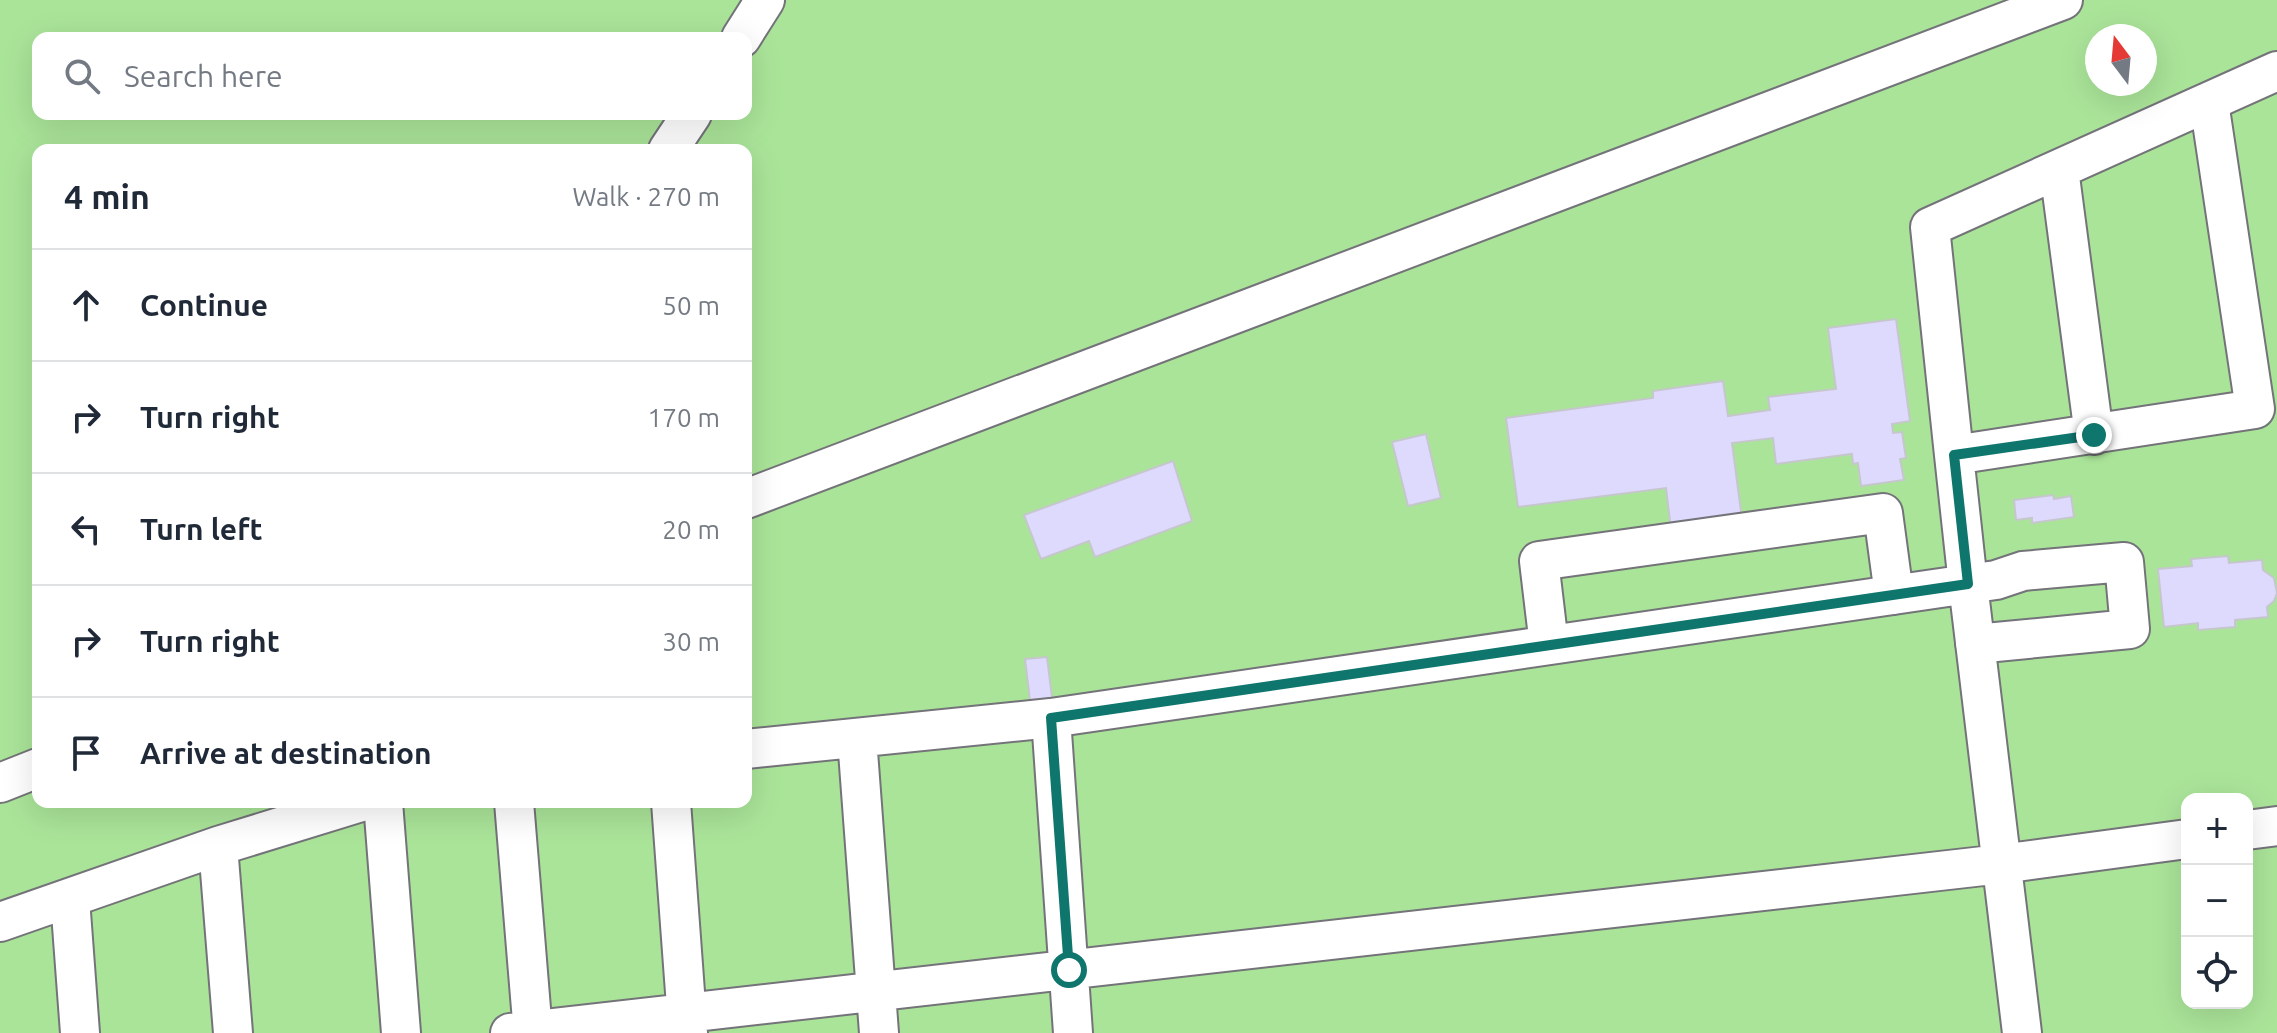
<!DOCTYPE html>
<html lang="en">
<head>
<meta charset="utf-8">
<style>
	:root { --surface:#fff; --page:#f6f6f7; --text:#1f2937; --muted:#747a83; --line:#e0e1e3 }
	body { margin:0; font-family:Ubuntu,sans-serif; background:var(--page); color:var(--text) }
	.controls { position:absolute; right:24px; bottom:24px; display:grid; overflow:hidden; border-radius:16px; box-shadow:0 8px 32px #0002 }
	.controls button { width:72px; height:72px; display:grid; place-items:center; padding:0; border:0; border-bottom:2px solid var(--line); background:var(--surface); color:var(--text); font:40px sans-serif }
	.compass { position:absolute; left:2085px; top:24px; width:72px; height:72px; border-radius:50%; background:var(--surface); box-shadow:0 8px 32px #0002; rotate:344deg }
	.stop { position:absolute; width:24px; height:24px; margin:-18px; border:6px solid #0f766e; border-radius:50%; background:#fff }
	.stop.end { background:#0f766e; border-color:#fff; box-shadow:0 2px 8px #0008 }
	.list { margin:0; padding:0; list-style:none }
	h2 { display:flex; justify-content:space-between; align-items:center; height:104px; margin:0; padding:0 32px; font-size:34px }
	h2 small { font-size:26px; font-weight:400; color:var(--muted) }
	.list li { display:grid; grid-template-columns:52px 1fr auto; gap:24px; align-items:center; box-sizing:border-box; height:112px; padding:0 32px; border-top:2px solid var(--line) }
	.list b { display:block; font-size:30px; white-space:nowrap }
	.list em { font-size:26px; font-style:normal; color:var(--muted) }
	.icon { flex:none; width:44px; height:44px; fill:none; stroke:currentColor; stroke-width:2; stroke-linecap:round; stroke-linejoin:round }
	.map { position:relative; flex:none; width:2277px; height:1033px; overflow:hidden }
	.search { position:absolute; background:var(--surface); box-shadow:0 8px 32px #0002; left:32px; top:32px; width:720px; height:88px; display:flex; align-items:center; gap:20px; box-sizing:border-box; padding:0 28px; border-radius:16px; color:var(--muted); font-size:30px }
	.panel { position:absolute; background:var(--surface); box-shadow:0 8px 32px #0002; left:32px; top:144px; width:720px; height:664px; border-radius:16px }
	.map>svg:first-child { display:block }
	.green { fill:#aae499; fill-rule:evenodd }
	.building { fill:#dddafd; stroke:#c6c6cd; stroke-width:2 }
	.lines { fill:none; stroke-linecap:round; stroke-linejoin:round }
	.minor-casing { stroke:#737379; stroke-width:42 }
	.minor { stroke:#fff; stroke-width:38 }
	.route { stroke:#0f766e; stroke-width:10 }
</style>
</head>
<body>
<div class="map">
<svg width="2277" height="1033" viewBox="0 0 2277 1033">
	<rect width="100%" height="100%" fill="#f4f3fb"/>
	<path class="green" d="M0,0H2277V1033H0ZM2097,36H2145V84H2097ZM38,38H746V114H38ZM38,150H746V802H38ZM2187,799H2247V1003H2187Z"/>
	<path class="building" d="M1896,319L1910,421L1892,424L1893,433L1902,432L1906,458L1900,459L1904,480L1861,486L1858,463L1853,464L1852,454L1776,464L1773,438L1732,443L1742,519L1671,529L1666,488L1518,507L1506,418L1653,398V391L1723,381L1728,416L1770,410L1768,397L1836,389L1828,328Z
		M1426,434L1441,498L1408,506L1392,442Z
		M1173,461L1192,521L1095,557L1089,541L1041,559L1024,515Z
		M2053,495L2054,499L2071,496L2074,517L2032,523V518L2016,520L2014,500Z
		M2228,556L2229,563L2262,560L2263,570L2274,578L2277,593L2274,601L2267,607L2268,617L2235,620V627L2198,630V623L2164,627L2158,569L2192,566L2191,559Z
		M1047,657L1052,698L1030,700L1025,659Z"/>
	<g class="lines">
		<defs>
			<path id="minor" d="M741,38L765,0
				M2209,102L2255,409L1954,455L1930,227L2277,71
				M668,150L692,114
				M2059,169L2094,435
				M1954,455L1968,584L1996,580L2023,571L2124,562L2130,629L1975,644
				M746,499L2063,0
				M1549,645L1539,561L1883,513L1894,595
				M1051,718L1968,584L2022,1033
				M857,738L879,1033
				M746,749L1051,718L1073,1033
				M0,783L38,768
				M383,802L401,1033
				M514,802L533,1033
				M671,802L688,1033
				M2247,830L2277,826
				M218,846L233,1033
				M70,899L80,1033
				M0,922L218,846L361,802
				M510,1033L2001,864L2187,839"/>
		</defs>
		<use href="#minor" class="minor-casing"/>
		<use href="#minor" class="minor"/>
	</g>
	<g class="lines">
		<path class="route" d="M1069,970L1051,718L1968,584L1954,455L2094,435"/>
	</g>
</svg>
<div class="controls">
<button>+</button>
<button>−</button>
<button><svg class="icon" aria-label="locate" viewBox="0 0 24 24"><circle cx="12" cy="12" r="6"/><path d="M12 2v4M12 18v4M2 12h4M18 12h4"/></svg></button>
</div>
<svg class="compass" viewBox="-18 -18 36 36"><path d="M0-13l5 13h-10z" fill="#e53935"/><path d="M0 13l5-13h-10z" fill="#747a83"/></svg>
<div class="stop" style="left:1069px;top:970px"></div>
<div class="stop end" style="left:2094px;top:435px"></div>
<div class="search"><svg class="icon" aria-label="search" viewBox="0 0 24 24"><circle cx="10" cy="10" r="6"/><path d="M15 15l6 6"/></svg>Search here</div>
<section class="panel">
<h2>4 min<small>Walk · 270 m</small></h2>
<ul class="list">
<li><svg class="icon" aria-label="ahead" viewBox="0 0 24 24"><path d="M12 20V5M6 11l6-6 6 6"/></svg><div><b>Continue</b></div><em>50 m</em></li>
<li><svg class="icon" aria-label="right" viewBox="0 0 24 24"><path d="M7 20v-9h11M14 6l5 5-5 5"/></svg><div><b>Turn right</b></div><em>170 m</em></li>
<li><svg class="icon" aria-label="left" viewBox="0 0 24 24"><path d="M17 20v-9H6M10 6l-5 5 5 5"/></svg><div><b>Turn left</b></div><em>20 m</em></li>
<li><svg class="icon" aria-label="right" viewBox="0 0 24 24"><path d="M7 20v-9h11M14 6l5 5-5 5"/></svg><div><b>Turn right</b></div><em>30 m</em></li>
<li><svg class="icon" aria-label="arrive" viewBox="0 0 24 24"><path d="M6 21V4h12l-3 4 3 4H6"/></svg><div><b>Arrive at destination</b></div></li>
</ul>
</section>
</div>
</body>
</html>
